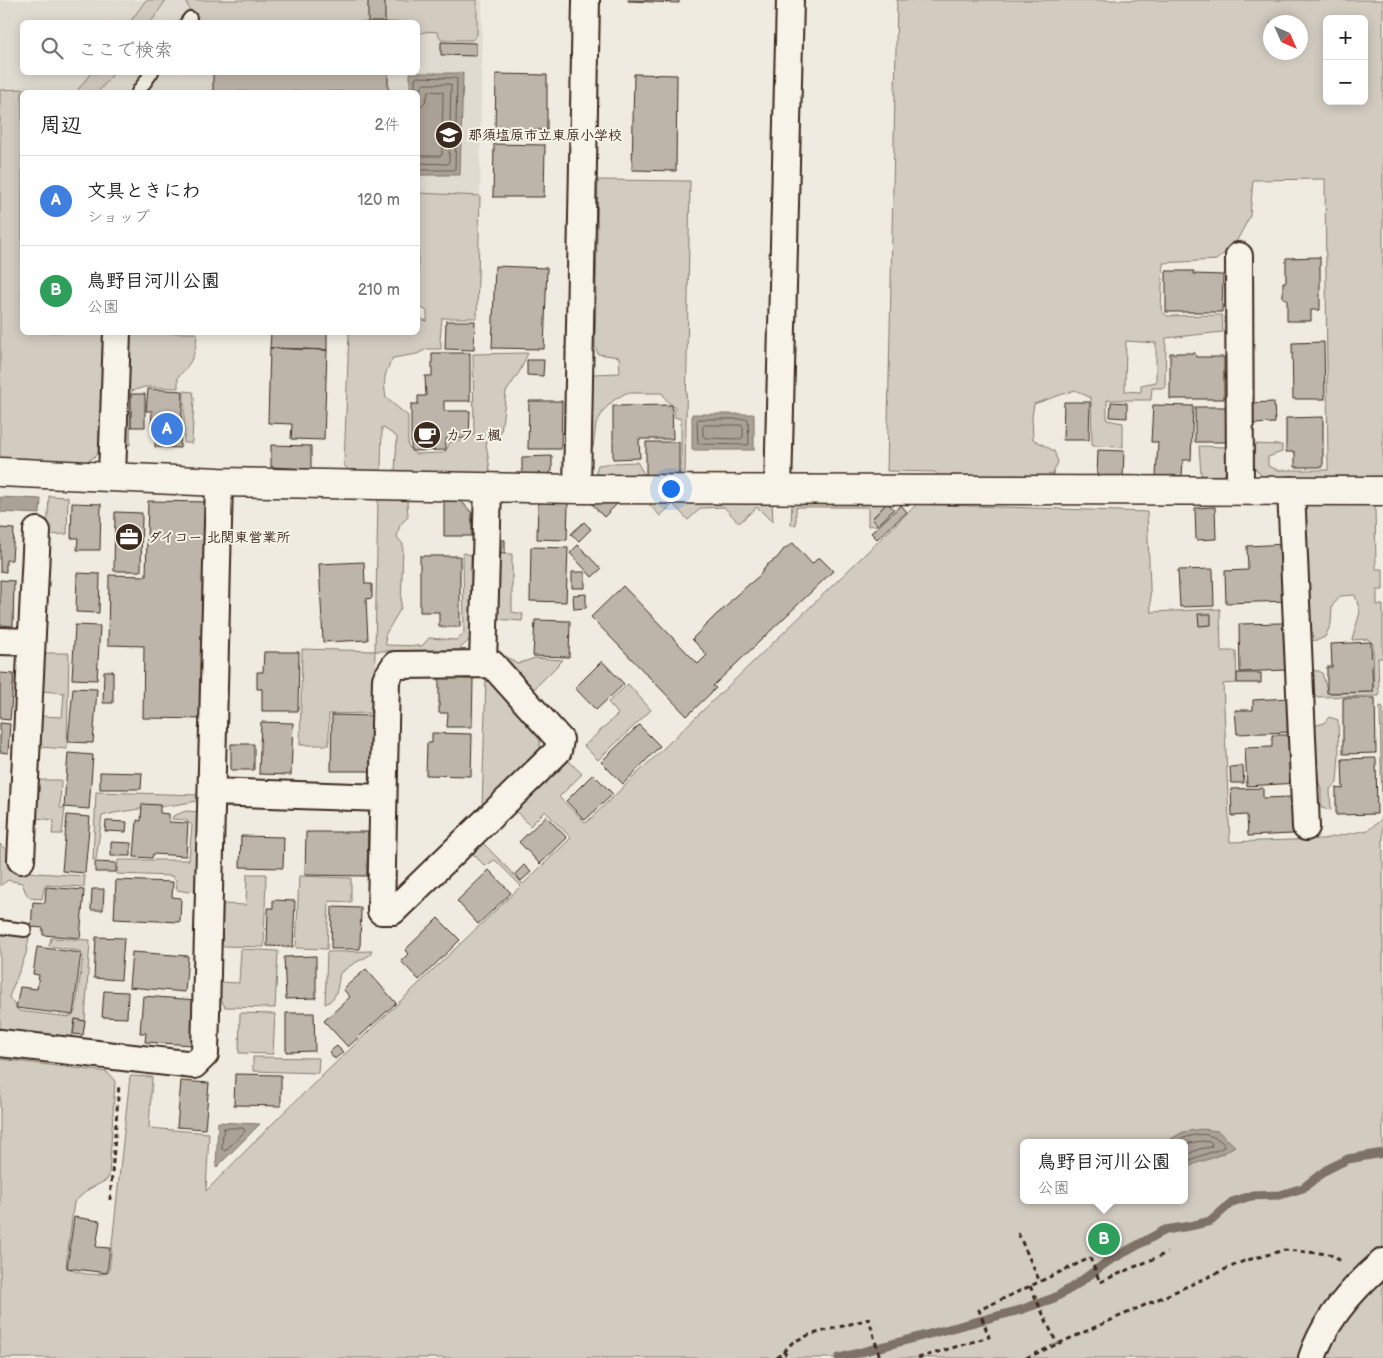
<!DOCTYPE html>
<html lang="ja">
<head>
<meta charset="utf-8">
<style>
	:root { --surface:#fff; --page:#f6f6f6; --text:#222; --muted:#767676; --line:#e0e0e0; --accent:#3b2a1e }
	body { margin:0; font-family:"Balsamiq Sans","Klee One",sans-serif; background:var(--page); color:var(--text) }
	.controls { position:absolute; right:15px; top:15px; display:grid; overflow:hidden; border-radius:8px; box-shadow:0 2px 12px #0003 }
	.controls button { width:45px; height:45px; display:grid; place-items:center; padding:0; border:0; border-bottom:1px solid var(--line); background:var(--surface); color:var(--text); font:25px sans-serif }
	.compass { position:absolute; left:1263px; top:15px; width:45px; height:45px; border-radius:50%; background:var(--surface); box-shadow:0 2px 12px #0003; rotate:135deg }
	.you { position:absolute; left:670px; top:488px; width:18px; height:18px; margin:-12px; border:4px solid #fff; border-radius:50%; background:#1a73e8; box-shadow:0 0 0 8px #1a73e833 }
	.badge { display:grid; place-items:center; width:32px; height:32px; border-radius:50%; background:var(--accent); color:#fff; font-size:16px; font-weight:700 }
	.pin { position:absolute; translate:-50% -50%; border:2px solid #fff; box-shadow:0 1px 5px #0006 }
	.popup { position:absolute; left:1020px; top:1139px; width:168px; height:65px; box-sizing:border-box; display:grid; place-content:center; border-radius:8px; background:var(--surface); filter:drop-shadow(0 1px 4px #0005); font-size:16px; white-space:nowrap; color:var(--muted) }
	.popup b { font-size:19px; color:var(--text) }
	.popup::after { content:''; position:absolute; left:50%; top:100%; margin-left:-10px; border:10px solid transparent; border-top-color:var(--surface) }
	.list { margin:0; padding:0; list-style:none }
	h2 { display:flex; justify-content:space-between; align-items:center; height:65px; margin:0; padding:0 20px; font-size:21px }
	h2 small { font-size:16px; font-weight:400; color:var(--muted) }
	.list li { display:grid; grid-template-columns:32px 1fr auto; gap:15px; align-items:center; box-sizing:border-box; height:90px; padding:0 20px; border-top:1px solid var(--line) }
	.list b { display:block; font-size:19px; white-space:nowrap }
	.list p { margin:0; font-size:16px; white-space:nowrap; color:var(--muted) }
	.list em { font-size:16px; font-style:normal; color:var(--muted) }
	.icon { flex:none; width:28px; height:28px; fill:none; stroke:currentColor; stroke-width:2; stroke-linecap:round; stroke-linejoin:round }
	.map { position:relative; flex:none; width:1383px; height:1358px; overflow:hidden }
	.search { position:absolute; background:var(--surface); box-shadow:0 2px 12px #0003; left:20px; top:20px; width:400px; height:55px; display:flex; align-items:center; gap:12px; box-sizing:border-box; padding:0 18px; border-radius:8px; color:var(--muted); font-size:19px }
	.panel { position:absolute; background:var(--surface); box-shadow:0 2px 12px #0003; left:20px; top:90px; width:400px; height:245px; border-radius:8px }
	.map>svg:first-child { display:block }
	.built { fill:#e0dbd0; fill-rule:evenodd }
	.green { fill:#d1cbc0; stroke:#867a6f; fill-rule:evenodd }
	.water { fill:#aaa296; stroke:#7e7266 }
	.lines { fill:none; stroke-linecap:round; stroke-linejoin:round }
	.shore { stroke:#675a4e; stroke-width:1 }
	.stream { stroke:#7e7266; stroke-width:9 }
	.building { fill:#bdb5aa; stroke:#3b2a1e }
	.lane-casing { stroke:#3b2a1e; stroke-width:16 }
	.street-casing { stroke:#3b2a1e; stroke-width:30 }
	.secondary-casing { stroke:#3b2a1e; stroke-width:31 }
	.path { stroke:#3b2a1e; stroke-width:3; stroke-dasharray:5 4; stroke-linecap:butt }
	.lane { stroke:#f7f3e8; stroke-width:12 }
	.street { stroke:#f7f3e8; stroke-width:26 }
	.secondary { stroke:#f7f3e8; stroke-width:28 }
	.labels { text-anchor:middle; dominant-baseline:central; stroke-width:4; stroke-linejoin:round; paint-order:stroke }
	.poi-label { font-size:14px; font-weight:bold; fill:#3b2a1e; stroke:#f7f3e8; text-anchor:start }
</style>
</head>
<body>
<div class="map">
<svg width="1383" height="1358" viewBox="0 0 1383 1358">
	<rect width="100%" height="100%" fill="#efebe0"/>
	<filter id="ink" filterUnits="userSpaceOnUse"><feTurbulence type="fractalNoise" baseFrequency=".02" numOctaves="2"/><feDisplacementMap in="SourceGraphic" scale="10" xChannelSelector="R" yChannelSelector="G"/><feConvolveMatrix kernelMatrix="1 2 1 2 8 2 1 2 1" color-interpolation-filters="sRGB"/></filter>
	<g filter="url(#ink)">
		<path class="built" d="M0,0H482L480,196L418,193V92H22L0,178ZM22,22H418V72H22Z"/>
		<path class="green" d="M146,0H166L151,22H130Z
			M187,0H477V35L472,40H442L437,32C430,31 424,31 418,35V22H195L187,4Z
			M897,0H1383V484L1264,478L1253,466L1251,444L1282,445V452L1268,457V466L1278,470H1328L1325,179L1253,180L1250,216L1235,244L1216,260L1163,263L1161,310L1167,316L1222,315L1223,332L1166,338L1165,388H1152L1151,400H1107V420L1123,423V447L1092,446L1091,398L1075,390L1034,404L1032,417L1033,439L1054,451L1058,462L1051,478L941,479L935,472L887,471ZM1327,19H1364V101H1327ZM1270,22H1300V52H1270ZM1126,341L1156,343V382L1141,385V392L1125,391Z
			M91,73H114L98,92H80L77,91Z
			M27,89L39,92H22V332L197,333C196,353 193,362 178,377V388L145,387L131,391L130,445H126L102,382L98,454L79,467L0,465V90Z
			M598,180L690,181L685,478L598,479L596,472L598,465L615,463L637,462L644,474L681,472V419L674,417L675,408L667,401L662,393H626L614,400L604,410L596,424L593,448H590L593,374L620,373L619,357L598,354L595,346Z
			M418,193L480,196L477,318H442L440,340L441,342V349H427L417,354L393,358C384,374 383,380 386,398L408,416V446L415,454L443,453L448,447L450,442L468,440L474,434L473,354L528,353L520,371L506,392L501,432L486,443L491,477L399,475L395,470L397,437L382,427L381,470L379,475L351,474L344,465L349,333L418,332V318L427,321V311L418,306Z
			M184,391L193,392L194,398L192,443H184Z
			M1199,446L1227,447L1228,469L1223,476L1201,475Z
			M49,496L68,497L67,534L47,535Z
			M378,499L407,500L408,517L400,525L397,537L403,544L401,608L385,635L386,645L422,646L429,638L456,640L464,634L463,553L471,555L472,637L459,650L375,651L374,713L329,714V745H300L302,649L375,651Z
			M647,502H772L773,522L771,521L757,507L739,523L724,507L701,508L688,520L673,504L660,516Z
			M792,502L887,503L872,518L878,525L868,526V507H796V525H791Z
			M917,504L1147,512L1151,612L1220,609L1221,651H1236L1237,683L1223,684L1230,842L1323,839L1368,830L1382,819L1380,706L1383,707V1358H0V1059L107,1072L115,1081L109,1176L107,1180L89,1189L74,1202L66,1266C74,1274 99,1277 109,1272L130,1076L152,1077L149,1128L209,1133L206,1191L281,1115L521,886L495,860L485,866L471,852L482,842L523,884L571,838L545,811L530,826L514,809L565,757L582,774L559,797L586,823ZM1024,1143H1184V1200H1024Z
			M1307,504L1375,505L1376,569H1383V590H1377V605H1383V658H1378L1379,696L1309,697L1308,670L1319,671L1322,673L1328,693L1373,692L1374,687L1373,644L1368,639L1352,640L1360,612L1355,595L1341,596L1332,606L1331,624L1325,637L1318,640L1306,641L1300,513Z
			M496,554H512V612L523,614L522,621L495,619Z
			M44,653H69L67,749L40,747L42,716L62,717L64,693L42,691Z
			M506,656L517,664L535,658L563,660L532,691L502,659Z
			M486,677L540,736V752L482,809Z
			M628,684L651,710L598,760L584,746L618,714L608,702Z
			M1329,717L1338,720L1339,754L1337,783L1330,789L1331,810L1321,808V789L1315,772L1311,727L1324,723Z
			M37,780H61L60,808H65L62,834H52L54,820L36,818Z
			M96,792L201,795V800C168,808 135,807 102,816L96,860H93Z
			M186,811L200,812L198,888L188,892L177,890L176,880L172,876L117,874L118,860H189L192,825L186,820L172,819L173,816Z
			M0,844L9,853L8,868L37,873L85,876L84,887L45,885L42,899L30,898L26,893L22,883L8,880L0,886Z
			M247,874H266L264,947L222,946L223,904L246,905Z
			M299,876L351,878V902L329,901L327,949L296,948Z
			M0,934L29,937L26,954L9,997L19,1011L69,1017L75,1012L83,957L80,951L49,946L51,938L90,940L85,1021L75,1019L72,1038L0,1032Z
			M241,949L278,951L275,1008L225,1007L219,996V982L239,983Z
			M372,951L370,955L353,964L340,973C337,986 339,998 325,1004L327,952Z
			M240,1013L275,1014L273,1054L239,1053Z
			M253,1057L319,1058L318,1073L253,1071Z"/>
		<path class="water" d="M410,73H463L460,175H418V92H410Z
			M692,414H754V450H692Z
			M0,497L41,499L40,514L0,512Z
			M218,1122L260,1124L216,1168Z
			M1201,1129L1218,1131L1235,1146C1229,1150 1223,1154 1217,1156C1205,1162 1193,1161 1184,1172V1143H1164L1183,1132Z"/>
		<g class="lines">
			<path class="shore" d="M415,92V79L417,77L455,78L457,79L455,169L453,170H418
				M418,100L423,84H449L451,85L449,162L447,164L418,163
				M418,109L425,102L429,91L443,92L442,155L440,156H418
				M699,419H748L749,444L746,445L698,444L697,421Z
				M705,425H741L743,427V437L740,439L705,438L703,436V427Z
				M224,1128H243L245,1131L225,1151L222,1149Z
				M1174,1143C1191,1133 1209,1130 1224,1144V1147C1211,1154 1196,1155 1184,1164
				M1184,1144L1201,1141L1211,1142L1212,1144L1211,1147L1199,1149L1184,1156"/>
			<path class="stream" d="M839,1358L1020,1310L1054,1298L1073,1287L1107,1262L1165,1230L1190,1226L1211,1221L1232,1202L1251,1196L1280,1195L1303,1188L1326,1170L1348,1159L1383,1153"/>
		</g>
		<path class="building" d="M368,0H385V22H368Z
			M628,0H679V3L628,1Z
			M441,42L476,43V56L441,55Z
			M213,72H388V92H213Z
			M496,74L547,75V130H495Z
			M634,74L677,75L676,171L632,170Z
			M494,144L545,145L544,197H493Z
			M1320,257V310H1311V321H1287V299L1283,298V282H1286V258Z
			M495,266L547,268L544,349L492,348Z
			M1166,271H1194L1193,274L1223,275L1222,312H1166Z
			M446,321H475L474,350L445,349Z
			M271,332H327V350L270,348Z
			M1324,342L1325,399H1293L1292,343Z
			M270,348L327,350L324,440L291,439L292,424L268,423Z
			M432,353H470V401H444V411H470L469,438L446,439V450L411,451V404H418V396H426L425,376H432Z
			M1170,353H1195L1196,357H1224V399H1170Z
			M527,360H544L543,376L527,375Z
			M148,389L183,391L180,448L155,447L156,427H151L152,411H146Z
			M131,394H145V427H131Z
			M529,401H562L561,449H528Z
			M1064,402H1090L1089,440H1063Z
			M1111,402L1127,403V418L1110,417Z
			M1274,402L1275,423L1252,424L1251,403Z
			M672,405L673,439H639L640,458L613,459V406Z
			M1153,405L1193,406L1191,460H1183L1182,477L1156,476L1158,442H1151Z
			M1195,407H1226V442H1195Z
			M1323,417V467H1295V452H1286V418Z
			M646,442H679V475H646Z
			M271,445L311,446V469L271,467Z
			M1098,450L1124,451L1123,477L1097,476Z
			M552,456V471L544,477H522V457Z
			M148,501L211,502L207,719L143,718L144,646L108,645L109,575L146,576Z
			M444,501H461L472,513V536H444Z
			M538,502L568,503L567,540L537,539Z
			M592,502L618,503L604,517L591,503Z
			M72,503L101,504L100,550H77L78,538H71Z
			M887,503L894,509L878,525L872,519Z
			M901,505L907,512L877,539L871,533Z
			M1215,507L1216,539L1196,540L1195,508Z
			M115,512L142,513L141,571H114Z
			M584,522L591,529L579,541L571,534Z
			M0,528L14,529L12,560H6V572L0,571Z
			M496,540H505V553L496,554Z
			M793,543L812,564L819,557L833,571L713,686L716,688L687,716L591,617L623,586L698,664L707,655L692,639L717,614L726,607L733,598L759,576L767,565L777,558L784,549Z
			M1287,544L1289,601L1226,603L1225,571L1248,570L1247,546Z
			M578,545L601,569L592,577L570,553Z
			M531,547L568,548L566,602L530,601Z
			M420,556H460V627H439V612H420Z
			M364,562L365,584H372V598L366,599L368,640L323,642L319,564Z
			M1213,569L1214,606L1180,607L1178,570Z
			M572,572H585V588H572Z
			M77,573L100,574L99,613L76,612Z
			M0,580L14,581L13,626L0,625Z
			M586,594V608L574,609L573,595Z
			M1198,614H1211V625L1199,626Z
			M535,620L570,621L569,657L533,656Z
			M1283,623L1285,670L1240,672L1239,624Z
			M75,625L100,626L97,680L72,679Z
			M1371,642L1373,692L1327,693V667H1332L1331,644Z
			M264,652H299L298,711H262V689H257V672H263Z
			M602,661L624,684L596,710L575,688Z
			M104,671H113V703H103Z
			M0,673L14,674L10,720L0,719Z
			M1237,673H1261V683H1237Z
			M439,678L473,679L472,727H447L448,713H439Z
			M73,688L97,689L93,743L68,742Z
			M1289,698L1290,732L1237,734L1235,710H1253V700Z
			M1343,698H1375L1376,753L1343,754Z
			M332,715L372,716L371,771H331Z
			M261,722L293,723L291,775L259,774Z
			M0,723L10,724L8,753L0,752Z
			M639,725L660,746L623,784L601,762Z
			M432,733L472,734L471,776L426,775L427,743H432Z
			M1272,735H1295L1297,783L1247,786L1245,748L1272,747Z
			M231,744H254V770H231Z
			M68,753L93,755L89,809L64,807Z
			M1376,758L1377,814L1336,815V788L1343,789L1342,759Z
			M1243,766L1244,783H1231L1230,767Z
			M100,772L142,773L141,789H100Z
			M593,774L613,794L585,820L566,801Z
			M1263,788V798L1291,797L1293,834L1248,836L1247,815L1232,816L1231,789Z
			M142,804L160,805V813L169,814V822L188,823L186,856L153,854L152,858L134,857L137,820L141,821Z
			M67,815L90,817L85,873L62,871Z
			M546,816L567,838L540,864L519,842Z
			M106,821L127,822L126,832L105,831Z
			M306,832H368L367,876L305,875Z
			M241,836L284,837L283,868L240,867Z
			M111,842L131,843V856H111Z
			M95,862L116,863V872H95Z
			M524,865L531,872L521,881L515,874Z
			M489,870L511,893L478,924L457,901Z
			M116,880L173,882L172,897L181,898L180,922L114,919Z
			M46,887L84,890L80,938L43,935V928L31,927L33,902L45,903Z
			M92,889H104L103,910H91Z
			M273,900L295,901L293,947L267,946L268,908H273Z
			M332,907L361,908L360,949H331Z
			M438,918L460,940L419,980L401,961L408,954L405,950Z
			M96,937L124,938L121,980L94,978Z
			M37,947L81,953L73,1015L16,1008L20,987L37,989L39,975L33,974Z
			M132,952L188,956L185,992L129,987Z
			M316,956V998L286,999L284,957Z
			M366,969L396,1003L348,1047L324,1021L350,997L343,989Z
			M104,991L128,992L127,1018L102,1017Z
			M143,996L196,1000L193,1045L145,1042L146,1033H140Z
			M286,1013H314L315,1051L286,1052Z
			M75,1019L85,1021L83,1035L73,1034Z
			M337,1046L343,1052L335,1059L329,1052Z
			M235,1074L281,1075V1106L234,1105Z
			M181,1081L209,1083L205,1129L177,1127Z
			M74,1217L100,1221L96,1247L110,1248L107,1273L67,1268Z"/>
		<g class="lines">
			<defs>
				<path id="lane" d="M187,22L190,18
					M138,92L152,72
					M0,927L25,930"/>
				<path id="street" d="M1239,256L1240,490
					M112,476L117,332
					M577,489L586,0
					M778,490L790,0
					M1291,490L1306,827
					M0,641L31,642
					M483,663L488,488
					M492,664L560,740L558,751L393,911H381L386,679L395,665Z
					M212,792L383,798
					M21,860L37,531
					M0,1043L194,1065L205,1054L219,482
					M1312,1358C1324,1321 1354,1287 1383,1262"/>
				<path id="secondary" d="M0,472L219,482L577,489L1383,491"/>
			</defs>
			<use href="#lane" class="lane-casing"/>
			<use href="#street" class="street-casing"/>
			<use href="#secondary" class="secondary-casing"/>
			<path class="path" d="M110,1200L119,1084
				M1018,1233L1040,1282
				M1030,1286L1057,1344
				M783,1351L789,1358
				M777,1358L793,1342L809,1335L869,1319L880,1358
				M918,1358L989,1337L979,1310L1090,1258L1100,1282L1167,1253
				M1026,1358L1244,1261L1285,1250L1329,1254L1343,1262"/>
			<use href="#lane" class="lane"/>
			<use href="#street" class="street"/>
			<use href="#secondary" class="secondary"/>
		</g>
	</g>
	<defs>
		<symbol id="school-disc" viewBox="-11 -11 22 22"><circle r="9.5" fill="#3b2a1e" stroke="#f7f3e8"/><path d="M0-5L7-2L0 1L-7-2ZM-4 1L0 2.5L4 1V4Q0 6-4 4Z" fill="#fff"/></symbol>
		<symbol id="cafe-disc" viewBox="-11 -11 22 22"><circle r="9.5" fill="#3b2a1e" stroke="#f7f3e8"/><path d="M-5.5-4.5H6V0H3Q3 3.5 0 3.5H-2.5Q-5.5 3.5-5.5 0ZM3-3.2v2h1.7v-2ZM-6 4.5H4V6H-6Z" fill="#fff"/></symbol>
		<symbol id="office-disc" viewBox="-11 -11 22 22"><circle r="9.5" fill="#3b2a1e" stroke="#f7f3e8"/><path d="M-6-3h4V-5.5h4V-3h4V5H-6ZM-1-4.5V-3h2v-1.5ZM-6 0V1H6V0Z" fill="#fff"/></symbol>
	</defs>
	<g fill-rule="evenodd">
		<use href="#school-disc" x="433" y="119" width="32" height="32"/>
		<use href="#cafe-disc" x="411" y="419" width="32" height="32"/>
		<use href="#office-disc" x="113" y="521" width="32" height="32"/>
	</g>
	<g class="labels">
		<g class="poi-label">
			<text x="468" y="135">那須塩原市立東原小学校</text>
			<text x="446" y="435">カフェ楓</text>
			<text x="148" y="537">ダイコー 北関東営業所</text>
		</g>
	</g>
</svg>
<div class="controls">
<button>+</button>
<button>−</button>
</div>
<svg class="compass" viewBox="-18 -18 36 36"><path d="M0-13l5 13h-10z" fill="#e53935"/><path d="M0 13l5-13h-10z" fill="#767676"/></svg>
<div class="you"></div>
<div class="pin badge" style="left:167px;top:429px;background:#3f7fe0">A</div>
<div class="pin badge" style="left:1104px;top:1239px;background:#2e9e5b">B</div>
<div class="popup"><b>鳥野目河川公園</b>公園</div>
<div class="search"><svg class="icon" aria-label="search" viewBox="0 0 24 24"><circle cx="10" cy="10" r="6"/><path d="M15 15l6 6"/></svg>ここで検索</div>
<section class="panel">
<h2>周辺<small>2件</small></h2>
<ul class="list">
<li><span class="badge" style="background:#3f7fe0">A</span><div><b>文具ときにわ</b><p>ショップ</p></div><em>120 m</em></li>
<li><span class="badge" style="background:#2e9e5b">B</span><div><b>鳥野目河川公園</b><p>公園</p></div><em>210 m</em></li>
</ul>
</section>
</div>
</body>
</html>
